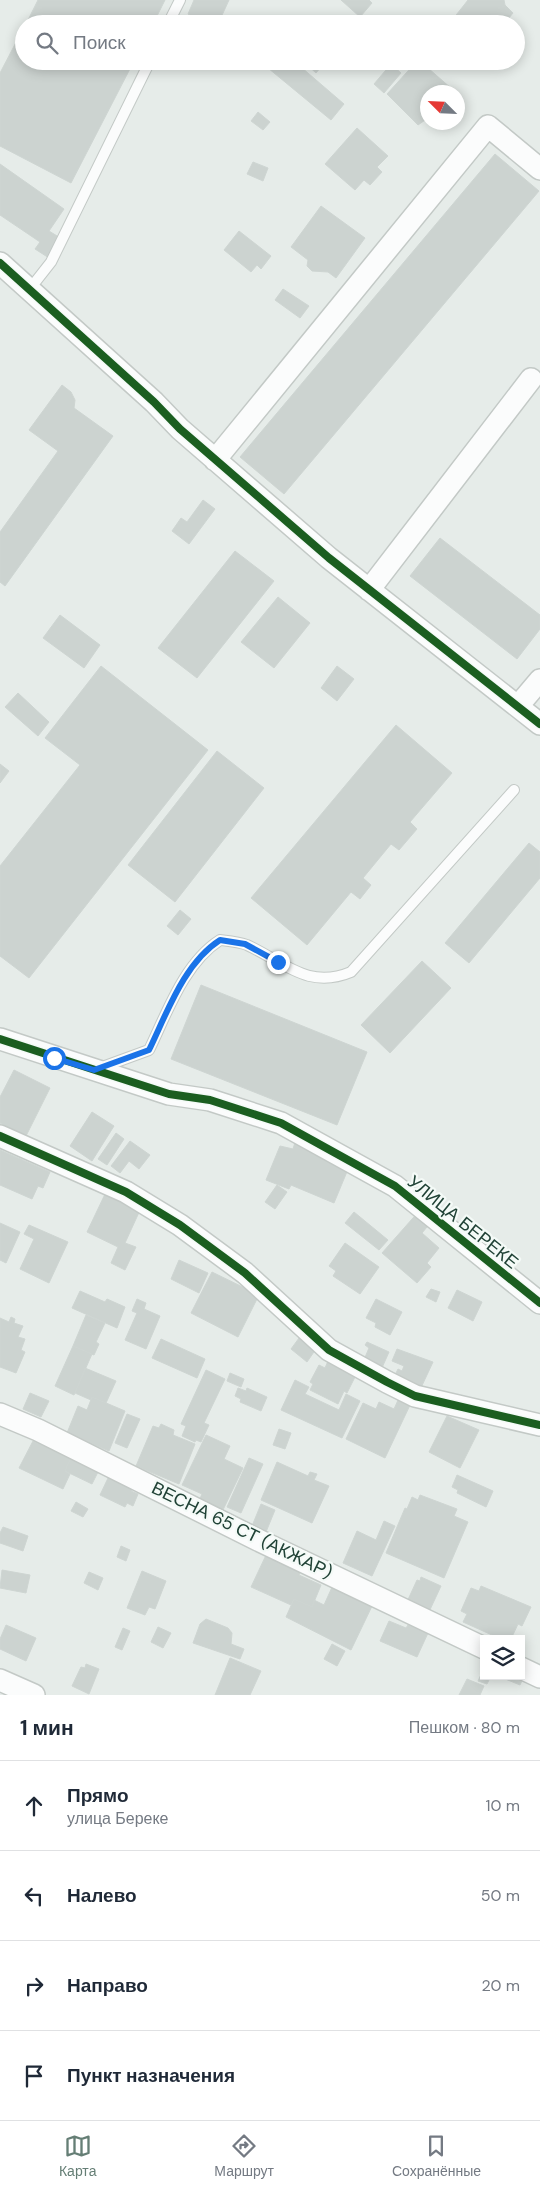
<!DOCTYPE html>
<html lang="ru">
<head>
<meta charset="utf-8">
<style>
	:root { --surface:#fff; --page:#f6f6f7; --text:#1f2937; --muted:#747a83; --line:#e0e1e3; --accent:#657e75 }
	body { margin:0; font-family:"DM Sans",sans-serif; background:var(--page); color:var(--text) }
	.controls { position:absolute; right:15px; bottom:15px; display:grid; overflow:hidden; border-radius:0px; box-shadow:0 2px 12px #0003 }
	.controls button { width:45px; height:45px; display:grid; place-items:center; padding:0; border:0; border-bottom:1px solid var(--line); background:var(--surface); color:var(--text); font:25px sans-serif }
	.compass { position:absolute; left:420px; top:85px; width:45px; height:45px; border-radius:50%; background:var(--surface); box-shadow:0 2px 12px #0003; rotate:294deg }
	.stop { position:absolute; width:15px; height:15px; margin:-11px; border:4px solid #1a73e8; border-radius:50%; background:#fff }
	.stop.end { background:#1a73e8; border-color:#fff; box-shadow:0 1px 5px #0008 }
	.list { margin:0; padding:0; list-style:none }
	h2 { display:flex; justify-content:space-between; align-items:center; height:65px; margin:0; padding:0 20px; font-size:21px }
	h2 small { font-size:16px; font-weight:400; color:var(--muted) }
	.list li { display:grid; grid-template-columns:32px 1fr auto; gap:15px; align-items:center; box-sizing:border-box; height:90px; padding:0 20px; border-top:1px solid var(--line) }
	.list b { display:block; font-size:19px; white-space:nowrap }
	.list p { margin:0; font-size:16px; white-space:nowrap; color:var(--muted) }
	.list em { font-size:16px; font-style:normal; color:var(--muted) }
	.icon { flex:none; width:28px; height:28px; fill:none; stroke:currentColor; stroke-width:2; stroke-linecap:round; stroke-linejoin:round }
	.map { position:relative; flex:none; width:540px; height:1695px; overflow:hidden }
	.search { position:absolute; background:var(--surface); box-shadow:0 2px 12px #0003; left:15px; right:15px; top:15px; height:55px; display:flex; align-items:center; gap:12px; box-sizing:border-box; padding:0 18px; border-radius:28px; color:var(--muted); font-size:19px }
	.sheet { height:425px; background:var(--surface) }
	nav { display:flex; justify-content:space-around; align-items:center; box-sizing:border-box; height:70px; border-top:1px solid var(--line); background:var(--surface); font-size:14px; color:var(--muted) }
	nav a { display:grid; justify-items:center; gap:2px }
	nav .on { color:var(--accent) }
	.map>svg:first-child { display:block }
	.building { fill:#ccd3d0; stroke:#ced5d2 }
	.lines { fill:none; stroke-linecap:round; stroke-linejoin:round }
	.lane-casing { stroke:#c3c9c6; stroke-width:12 }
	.street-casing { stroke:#c3c9c6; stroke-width:24 }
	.lane { stroke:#fbfcfc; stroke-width:10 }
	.street { stroke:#fbfcfc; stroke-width:21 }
	.cycleway-casing { stroke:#f4faf7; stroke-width:11 }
	.cycleway { stroke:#1b5e20; stroke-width:8 }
	.route { stroke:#1a73e8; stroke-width:6 }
	.labels { text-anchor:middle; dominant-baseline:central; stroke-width:4.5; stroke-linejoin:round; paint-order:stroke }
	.street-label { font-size:18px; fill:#204236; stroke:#f4faf7 }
</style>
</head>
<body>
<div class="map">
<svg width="540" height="1695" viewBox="0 0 540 1695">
	<rect width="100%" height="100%" fill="#e6ece9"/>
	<path class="building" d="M38,0H165L153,24H26Z
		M194,0H229L218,24H209L188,14Z
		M341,0H369L372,3L360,17Z
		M468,0H504L505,5L513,13L504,24H449Z
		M24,27V61H134L71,183L0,146V73Z
		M274,61H294L344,104L331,120L268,68Z
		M303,61H326L316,73Z
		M417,61H420L452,89L449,92H428V118L418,125L387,94Z
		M391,64L401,73L384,93L374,84Z
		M258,112L270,122L263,130L251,121Z
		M357,128L388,156L377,167L382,172L370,185L364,180L355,190L325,164Z
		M495,154L539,191L284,494L240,457Z
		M253,162L268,168L263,181L247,174Z
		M0,164L64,209L49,231L62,239L49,258L35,249L40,242L0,215Z
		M321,206L365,238L336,278L328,272L312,271L307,266L308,260L291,247Z
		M239,231L271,256L261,269L257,265L251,272L224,250Z
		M283,289L309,306L300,318L275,300Z
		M62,385L71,392L75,400L74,408L113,436L5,586L0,582V532L58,451L29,430Z
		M203,500L215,509L189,544L172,531L181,518L187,522Z
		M440,538L540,615V629L517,659L410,576Z
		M235,551L274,581L197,678L158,648Z
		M278,597L310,623L274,668L241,642Z
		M60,615L100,645L84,668L43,638Z
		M101,666L208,750L29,978L0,956V866L80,765L45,738Z
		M337,666L354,679L337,701L321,688Z
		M18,693L49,722L38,736L5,707Z
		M396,725L452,773L410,822L417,829L399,850L391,844L363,878L371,885L360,899L351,892L307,945L251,898Z
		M217,751L264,788L175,902L128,865Z
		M0,764L9,771L0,783Z
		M529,843L540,852V878L469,963L445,943Z
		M180,910L191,919L178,935L167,926Z
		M422,961L451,988L390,1053L361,1025Z
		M201,985L367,1052L337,1125L171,1059Z
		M14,1070L50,1088L26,1136L0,1123V1097Z
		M92,1112L114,1126L92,1161L70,1146Z
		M116,1133L124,1139L107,1165L98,1159Z
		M296,1139L351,1162L334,1203L291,1185L289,1189L266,1180L280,1146L293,1149Z
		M130,1141L150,1155L139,1169L129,1161L120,1173L111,1166Z
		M0,1150L50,1172L43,1188L38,1186L32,1199L0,1185Z
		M277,1185L287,1192L275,1209L265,1202Z
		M106,1192L141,1208L125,1243L136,1247L125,1270L111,1263L118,1247L87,1232Z
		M420,1210L432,1221L422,1233L439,1248L427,1263L431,1267L417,1283L382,1253Z
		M354,1212L388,1240L379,1250L345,1223Z
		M0,1223L20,1232L6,1263L0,1260Z
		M29,1225L68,1242L49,1283L20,1269L34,1239L24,1234Z
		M345,1243L379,1267L360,1294L333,1276L336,1271L329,1266Z
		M179,1260L208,1273L199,1293L171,1279Z
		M212,1272L259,1295L238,1337L191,1313Z
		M431,1289L440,1292L436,1302L426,1297Z
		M457,1290L482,1302L473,1321L448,1308Z
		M80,1291L105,1302L107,1299L125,1307L117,1328L72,1308Z
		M137,1299L146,1303L144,1309L160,1316L146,1349L125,1340L137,1313L132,1311Z
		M376,1299L402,1312L390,1335L375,1327L376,1323L366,1318Z
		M86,1315L105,1323L96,1342L99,1344L94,1355L73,1346Z
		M11,1317L15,1319L14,1323L23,1326L18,1337L25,1339L21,1350L25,1352L16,1373L0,1367V1318L9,1322Z
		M302,1334L318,1346L307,1362L291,1349Z
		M161,1339L205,1359L197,1378L152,1358Z
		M367,1342L389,1352L381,1370L363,1362L369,1348L365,1345Z
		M73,1346L92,1354L74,1395L55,1386Z
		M397,1349L433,1362L419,1392L395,1375L398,1369L402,1371L404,1366L392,1361Z
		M328,1361L356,1375L347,1393L344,1391L338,1404L310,1390L313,1384L310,1382L319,1365L325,1368Z
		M85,1368L116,1381L106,1403L92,1397L91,1400L75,1393Z
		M206,1370L225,1379L204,1423L209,1425L201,1442L196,1440L195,1442L182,1436L186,1426L181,1424Z
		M230,1373L244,1379L241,1387L227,1381Z
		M295,1380L309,1387L305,1394L339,1410L346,1394L360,1401L342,1438L281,1410Z
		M238,1388L246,1391L247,1388L267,1397L261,1411L240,1402L241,1399L235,1396Z
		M30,1393L49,1401L41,1417L23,1409Z
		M92,1397L125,1411L109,1451L67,1433L78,1406L87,1410Z
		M399,1398L411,1403L385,1458L346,1439L363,1403L376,1409L379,1402L394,1409Z
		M127,1414L140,1419L127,1448L115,1443Z
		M447,1416L479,1430L460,1468L429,1452Z
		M161,1424L174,1430L173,1435L195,1444L179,1484L136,1466L153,1426L159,1428Z
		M279,1429L291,1433L285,1449L273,1445Z
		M206,1435L230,1446L224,1459L243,1468L222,1512L199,1501L202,1494L182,1485Z
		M33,1441L44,1446L45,1442L72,1455L65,1471L70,1474L63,1489L19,1468Z
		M72,1455L100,1468L92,1484L65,1471Z
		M249,1458L263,1464L241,1513L227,1507Z
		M277,1462L308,1476L310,1472L317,1474L314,1480L329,1486L312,1523L261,1500Z
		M457,1475L493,1491L486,1507L457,1493L458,1490L452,1487Z
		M109,1476L133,1487L131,1491L138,1494L133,1506L127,1503L125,1507L100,1495Z
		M420,1495L457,1509L454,1516L468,1522L444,1578L386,1553L405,1508L407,1509L412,1497L418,1500Z
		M76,1502L88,1509L83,1517L71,1511Z
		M261,1504L275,1510L266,1532L252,1526Z
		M384,1521L395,1526L372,1576L343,1563L357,1531L376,1540Z
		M3,1527L28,1536L23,1551L0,1543V1533Z
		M121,1546L130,1550L126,1561L117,1557Z
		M267,1553L301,1569L299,1575L321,1585L312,1607L294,1599L291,1605L251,1587Z
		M2,1570L30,1575L26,1593L0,1588Z
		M142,1571L166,1581L155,1609L149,1607L145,1615L127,1608Z
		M89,1572L103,1578L98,1590L84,1583Z
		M421,1577L441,1586L428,1614L406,1604L417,1580L420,1581Z
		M333,1585L373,1604L351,1650L286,1617L294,1599L312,1607L314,1600L324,1605Z
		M481,1586L531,1607L522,1626L518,1624L511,1639H491L492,1635L463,1622L467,1614L461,1611L471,1588L479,1591Z
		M206,1619L228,1628L232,1633L231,1644L244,1649L240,1659L193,1643L200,1624Z
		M389,1621L406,1628L408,1625L428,1633L417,1657L380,1641Z
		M6,1625L36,1638L26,1661L0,1649V1639Z
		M158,1627L171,1633L163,1648L151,1642Z
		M123,1628L130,1631L122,1650L115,1647Z
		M332,1644L345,1651L337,1666L324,1659Z
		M230,1658L261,1671L250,1695H215Z
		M86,1664L99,1669L89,1694L72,1686L81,1667L85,1668Z
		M484,1668V1676H491L487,1684L478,1681Z
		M525,1674L520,1685L498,1676H521Z
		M467,1679L484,1686L480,1695H459Z"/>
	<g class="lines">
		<defs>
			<path id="lane" d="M168,24L180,0
				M29,290L51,262L150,61
				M97,1069L149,1050C167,1013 184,963 220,940C228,941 239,942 247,945C284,962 308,990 351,972L514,790"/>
			<path id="street" d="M0,263L154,402L180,429L329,558L540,724
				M215,460L488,126L540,169
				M369,590L531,379
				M518,706L540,680
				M0,1039L169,1094L210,1100L281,1123L395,1186L540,1303
				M0,1136L126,1192L180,1225L245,1273L329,1350L387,1382L415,1396L540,1425
				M0,1414L38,1430L258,1540L484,1648
				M521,1668L540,1677
				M0,1680L34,1695"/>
		</defs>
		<use href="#lane" class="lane-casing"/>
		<use href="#street" class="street-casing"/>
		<use href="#lane" class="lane"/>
		<use href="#street" class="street"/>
		<defs>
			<path id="cycleway" d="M0,263L154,402L180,429L329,558L540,724
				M0,1039L169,1094L210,1100L281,1123L395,1186L540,1303
				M0,1136L126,1192L180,1225L245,1273L329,1350L387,1382L415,1396L540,1425"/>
		</defs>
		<use href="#cycleway" class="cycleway-casing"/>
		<use href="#cycleway" class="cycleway"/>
	</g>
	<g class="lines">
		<path class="route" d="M54,1058L94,1070L149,1050C167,1013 184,963 220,940L245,944L278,962"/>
	</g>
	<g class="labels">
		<g class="street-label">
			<text transform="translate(463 1222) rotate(39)">УЛИЦА БЕРЕКЕ</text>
			<text transform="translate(242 1530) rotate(26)">ВЕСНА 65 СТ (АКЖАР)</text>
		</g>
	</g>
</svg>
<div class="controls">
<button><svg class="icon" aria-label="layers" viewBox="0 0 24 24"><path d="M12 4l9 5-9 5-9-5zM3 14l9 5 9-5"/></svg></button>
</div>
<svg class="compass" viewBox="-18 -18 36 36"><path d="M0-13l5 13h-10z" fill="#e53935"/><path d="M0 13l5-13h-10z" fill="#747a83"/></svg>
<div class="stop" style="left:54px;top:1058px"></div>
<div class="stop end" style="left:278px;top:962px"></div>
<div class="search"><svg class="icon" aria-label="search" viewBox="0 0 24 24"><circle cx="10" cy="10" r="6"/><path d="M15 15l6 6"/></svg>Поиск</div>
</div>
<section class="sheet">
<h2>1 мин<small>Пешком · 80 m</small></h2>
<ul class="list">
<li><svg class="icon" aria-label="ahead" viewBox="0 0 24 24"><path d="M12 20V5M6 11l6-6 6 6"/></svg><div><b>Прямо</b><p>улица Береке</p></div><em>10 m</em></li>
<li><svg class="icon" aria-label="left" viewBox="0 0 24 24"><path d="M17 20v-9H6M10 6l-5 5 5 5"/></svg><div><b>Налево</b></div><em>50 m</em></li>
<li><svg class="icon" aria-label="right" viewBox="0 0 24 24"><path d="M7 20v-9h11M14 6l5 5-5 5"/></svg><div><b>Направо</b></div><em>20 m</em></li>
<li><svg class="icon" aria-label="arrive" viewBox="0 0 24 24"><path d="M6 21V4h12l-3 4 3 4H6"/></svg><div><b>Пункт назначения</b></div></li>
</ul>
</section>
<nav>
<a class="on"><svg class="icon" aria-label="map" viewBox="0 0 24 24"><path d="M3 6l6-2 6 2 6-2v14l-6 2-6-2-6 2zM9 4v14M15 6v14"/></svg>Карта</a>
<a><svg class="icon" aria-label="directions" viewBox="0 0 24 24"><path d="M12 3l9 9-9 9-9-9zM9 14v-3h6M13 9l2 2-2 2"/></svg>Маршрут</a>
<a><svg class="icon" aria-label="saved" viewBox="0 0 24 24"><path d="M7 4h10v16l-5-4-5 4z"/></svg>Сохранённые</a>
</nav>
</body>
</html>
